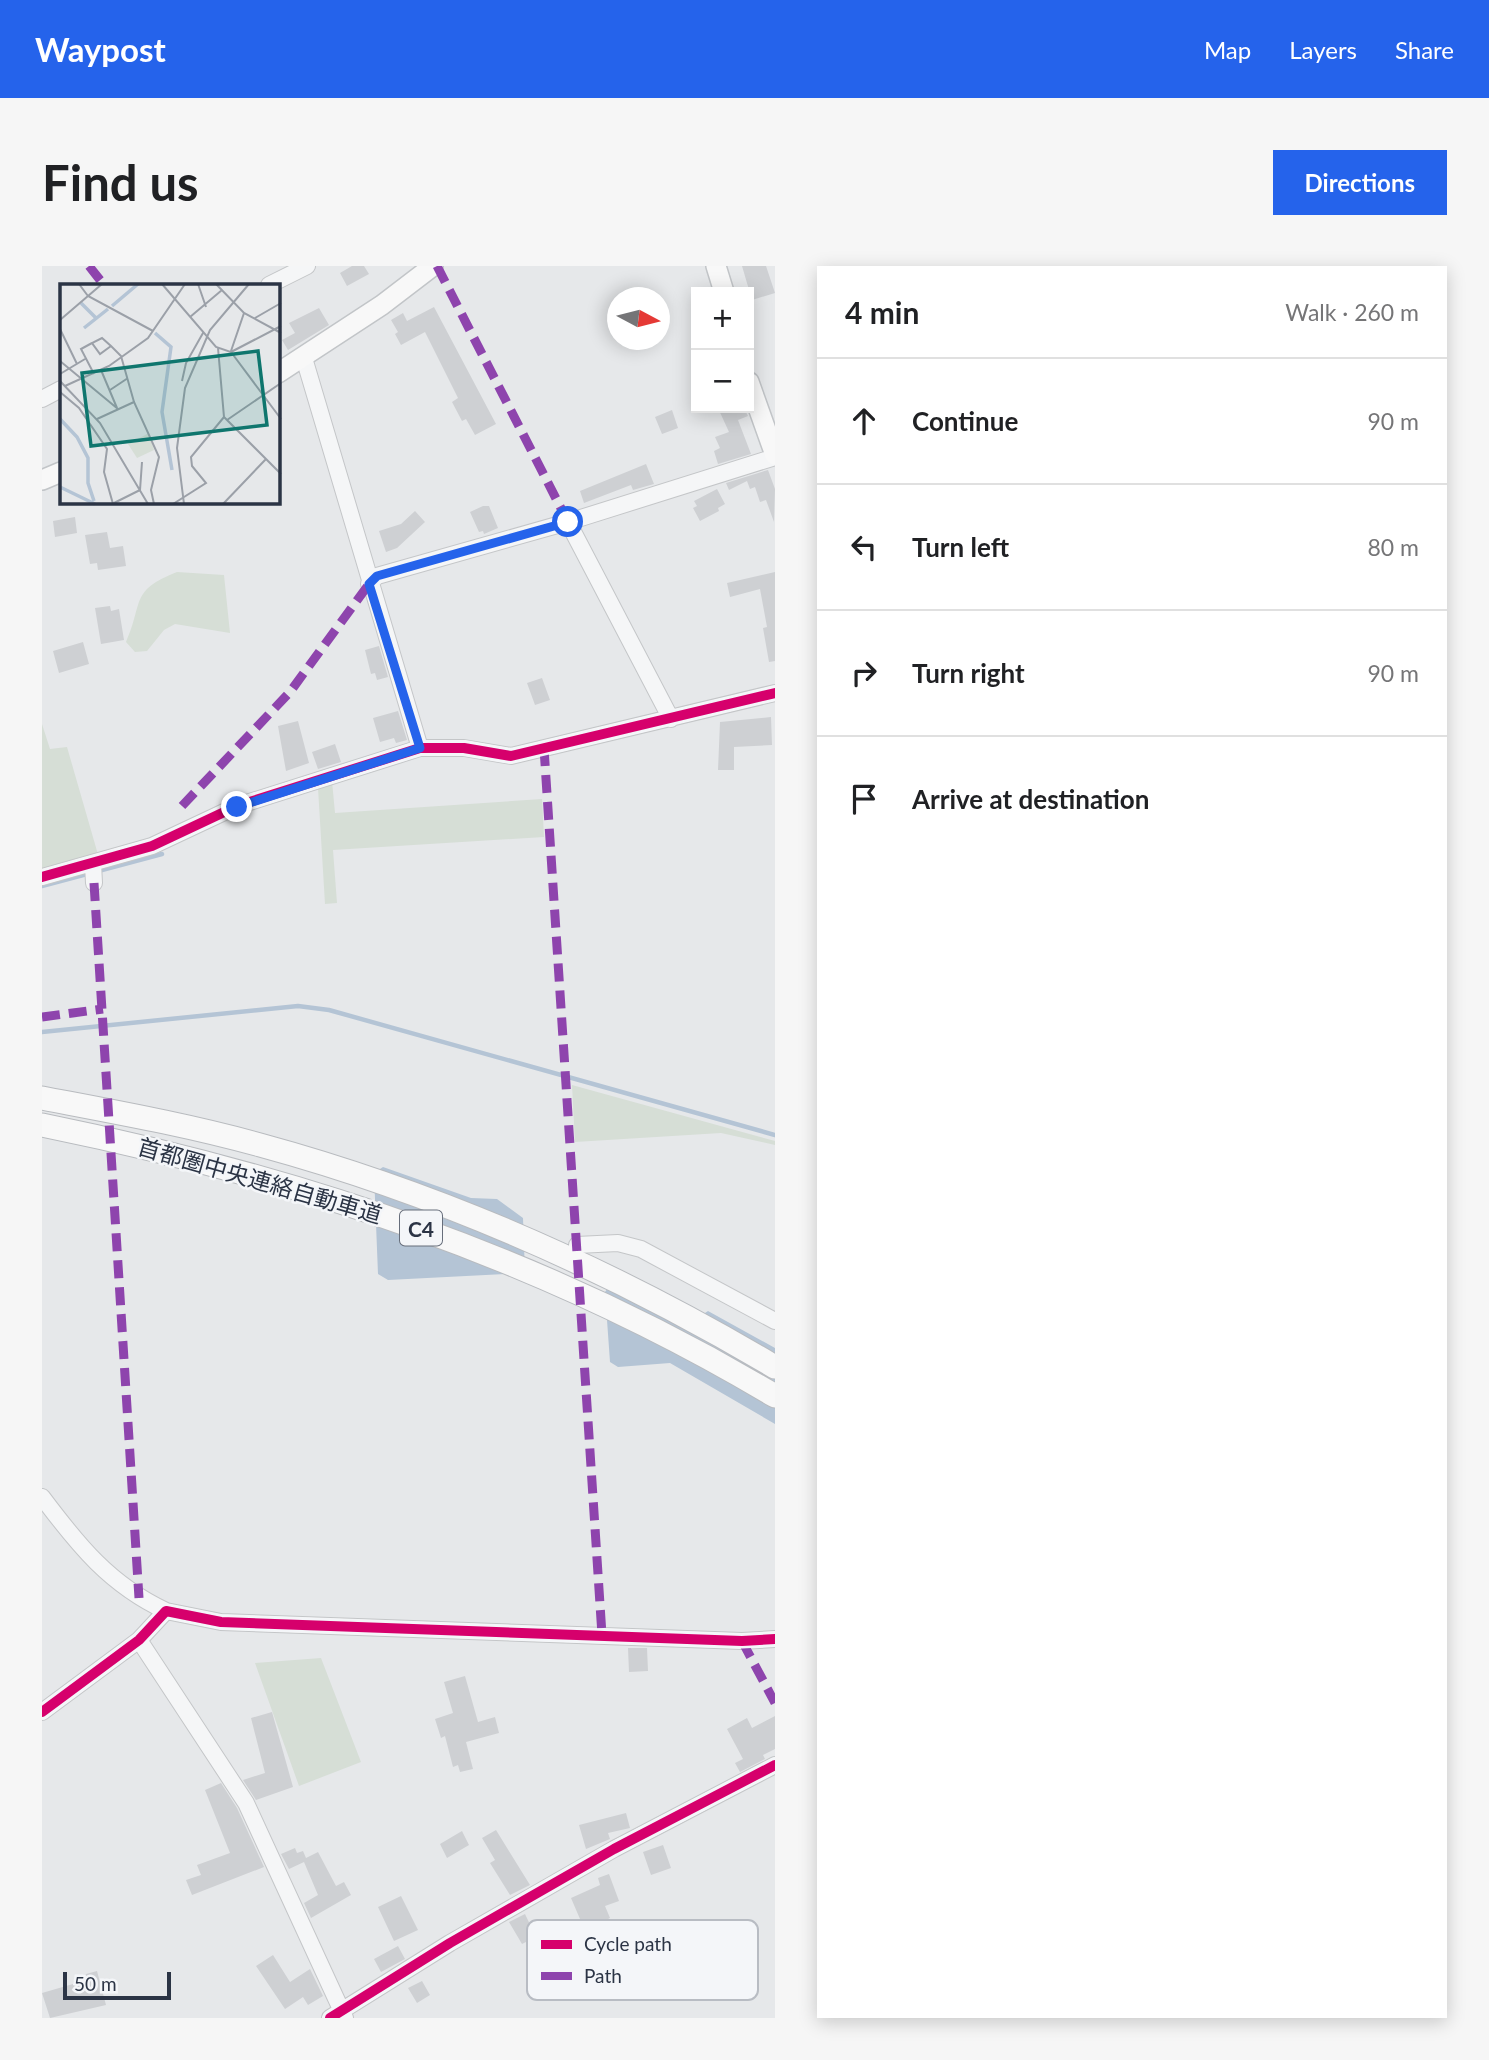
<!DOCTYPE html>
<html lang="en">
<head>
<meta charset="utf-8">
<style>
	:root { --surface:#fff; --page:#f6f6f6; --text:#202124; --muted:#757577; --line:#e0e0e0; --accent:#2563eb }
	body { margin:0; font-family:Lato,"Noto Sans JP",sans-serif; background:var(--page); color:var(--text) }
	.controls { position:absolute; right:21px; top:21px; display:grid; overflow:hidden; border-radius:0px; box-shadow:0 4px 18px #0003 }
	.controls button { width:63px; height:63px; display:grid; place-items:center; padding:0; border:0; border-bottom:2px solid var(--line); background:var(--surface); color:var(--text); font:35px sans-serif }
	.compass { position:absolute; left:565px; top:21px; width:63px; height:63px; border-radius:50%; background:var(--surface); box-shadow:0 4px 18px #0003; rotate:97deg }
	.scale { position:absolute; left:21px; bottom:18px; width:108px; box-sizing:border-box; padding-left:7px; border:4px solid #2b3445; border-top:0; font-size:19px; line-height:24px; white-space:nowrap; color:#2b3445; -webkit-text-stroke:5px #f4f6f9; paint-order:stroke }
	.stop { position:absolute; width:21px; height:21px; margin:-16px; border:5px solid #2563eb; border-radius:50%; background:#fff }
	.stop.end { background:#2563eb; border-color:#fff; box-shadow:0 2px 7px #0008 }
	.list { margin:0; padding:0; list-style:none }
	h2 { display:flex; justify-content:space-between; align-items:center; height:91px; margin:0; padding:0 28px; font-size:30px }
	h2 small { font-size:23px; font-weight:400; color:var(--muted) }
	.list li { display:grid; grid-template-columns:46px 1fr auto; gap:21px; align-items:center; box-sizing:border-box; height:126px; padding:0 28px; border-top:2px solid var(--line) }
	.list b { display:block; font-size:26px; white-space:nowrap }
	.list em { font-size:23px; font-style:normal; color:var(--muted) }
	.icon { flex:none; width:38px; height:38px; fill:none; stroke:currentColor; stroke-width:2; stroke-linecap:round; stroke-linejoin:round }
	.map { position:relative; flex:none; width:733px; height:1752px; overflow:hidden; border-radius:0px }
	header { display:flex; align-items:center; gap:42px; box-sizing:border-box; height:98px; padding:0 35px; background:var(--accent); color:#fff }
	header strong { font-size:33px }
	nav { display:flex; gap:38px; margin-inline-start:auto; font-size:24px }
	.intro { display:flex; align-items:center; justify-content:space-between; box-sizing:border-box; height:168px; padding:0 42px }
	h1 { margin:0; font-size:49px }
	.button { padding:18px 32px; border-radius:0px; background:var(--accent); color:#fff; font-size:24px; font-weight:700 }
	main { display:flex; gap:42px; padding:0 42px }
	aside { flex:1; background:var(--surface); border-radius:0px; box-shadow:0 4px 18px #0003 }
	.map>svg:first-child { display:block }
	.green { fill:#d6ded6 }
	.water { fill:#b4c4d5 }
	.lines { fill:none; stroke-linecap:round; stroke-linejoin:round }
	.stream { stroke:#b4c4d5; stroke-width:4.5 }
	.building { fill:#ced0d3 }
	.minor-casing { stroke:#c4c6c8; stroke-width:18 }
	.major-casing { stroke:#c2c5c8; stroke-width:22 }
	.highway-casing { stroke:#b8bbbf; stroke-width:25 }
	.minor { stroke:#f5f6f7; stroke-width:16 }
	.major { stroke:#f8f8f8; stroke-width:19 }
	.highway { stroke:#f8f8f8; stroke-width:23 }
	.quiet { stroke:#8e44ad; stroke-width:9; stroke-dasharray:18 9; stroke-linecap:butt }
	.cycleway-casing { stroke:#f4f6f9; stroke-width:15 }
	.cycleway { stroke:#d6006c; stroke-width:10 }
	.route { stroke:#2563eb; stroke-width:9 }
	.labels { text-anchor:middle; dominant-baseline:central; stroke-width:5; stroke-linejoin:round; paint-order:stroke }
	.shield { fill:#f4f6f9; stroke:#676e7b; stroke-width:2 }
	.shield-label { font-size:21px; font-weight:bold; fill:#2b3445 }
	.street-label { font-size:23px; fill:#2b3445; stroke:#f4f6f9 }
	.inset-river { fill:none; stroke:#b4c4d5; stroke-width:3.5 }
	.inset-road { fill:none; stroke:#9ba0a8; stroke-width:2 }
	.view { fill:#0f766e; fill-opacity:0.15; stroke:#0f766e; stroke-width:3.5 }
	.inset-edge { fill:none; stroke:#2b3445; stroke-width:3.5 }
	.key { fill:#f4f6f9; stroke:#b8bcc3; stroke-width:2 }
	.key-label { font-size:19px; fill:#2b3445 }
</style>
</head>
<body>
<header>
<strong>Waypost</strong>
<nav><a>Map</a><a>Layers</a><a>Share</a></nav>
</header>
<div class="intro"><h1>Find us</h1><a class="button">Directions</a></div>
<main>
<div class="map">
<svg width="733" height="1752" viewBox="0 0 733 1752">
	<rect width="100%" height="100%" fill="#e6e8ea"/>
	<path class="green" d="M135,306L182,309L188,367L133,358L122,364L105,385L93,386L84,376C102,336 87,325 135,306Z
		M0,458L8,483L25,481L57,592L0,606Z
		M290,515L293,547L500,533L502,571L291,584L295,637L283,638L276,522Z
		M530,819L733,875V879L679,867L533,876Z
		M279,1392L319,1496L257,1520L213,1397Z"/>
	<path class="water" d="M341,901L429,932L455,933L481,952L483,1007L346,1014L336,1008L332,907Z
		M568,1019L657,1051L666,1045L733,1082V1158L628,1097L576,1101L568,1096L563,1026Z"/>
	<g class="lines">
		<path class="stream" d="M0,620L120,588
			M0,766L256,740L287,744L733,869"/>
	</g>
	<path class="building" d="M310,0H322L327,8L305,20L298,7Z
		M700,0H724L733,27L710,34Z
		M392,41L454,158L433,169L424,153L420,155L410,136L416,132L383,66L359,79L353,68L356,66L349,54L361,47L365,55Z
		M277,42L287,59L246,84L240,74L253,67L247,57Z
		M676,142H702L706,150L696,154L709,188L676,198L672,185L678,182L673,171L687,166Z
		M630,144L636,162L620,168L613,151Z
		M604,198L612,218L591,224L589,219L542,237L538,225Z
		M726,204L733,223L732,256L724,234L718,236L713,221L708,223L705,215L687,224L684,217Z
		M675,223L683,238L676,242L677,245L658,255L651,242L655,240L652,235Z
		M441,240H447L456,262L442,268L441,265L437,266L428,246Z
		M373,245L383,256L355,282L344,286L337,265L359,258Z
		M33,251L35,267L13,271L11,255Z
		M65,266L68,282L81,280L84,300L56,304L55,297L48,298L43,269Z
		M733,306V395L727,396L721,362L725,361L718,323L688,331L685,317Z
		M68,340L69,345L77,343L82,374L59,378L53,342Z
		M41,376L47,398L17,407L11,385Z
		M337,380L346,411L335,414L333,407L329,408L323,384Z
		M500,412L508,434L493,439L485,417Z
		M356,445L365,474L354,477L352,472L338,476L331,452Z
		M729,451L730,479L692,481V504H676L678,456Z
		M256,455L267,497L244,505L236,460Z
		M293,478L299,496L276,503L270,486Z
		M586,1382H605L606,1405L587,1406Z
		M423,1410L436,1456L453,1451L457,1467L424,1476L431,1503L418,1506L416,1499L411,1501L403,1470L399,1472L393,1453L411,1447L402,1416Z
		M230,1446L251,1521L214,1534L201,1514L223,1507L209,1452Z
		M733,1450V1483L721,1489L723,1493L698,1506L693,1497L701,1493L685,1463L705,1452L710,1462Z
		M179,1517L195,1542L222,1601L150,1629L144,1614L159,1609L155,1599L188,1587L163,1524Z
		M584,1547L588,1562L566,1567L568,1573L544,1583L537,1559Z
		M454,1564L488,1619L468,1629L448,1597L453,1594L440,1572Z
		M420,1565L427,1579L405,1592L398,1578Z
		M621,1579L629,1602L609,1609L601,1586Z
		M253,1582L255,1587L261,1585L264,1592L276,1586L294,1620L302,1616L309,1629L269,1652L262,1637L276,1629L262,1596L247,1603L239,1588Z
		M567,1608L577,1635L563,1640L568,1652L562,1655L568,1669L540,1682L543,1690L520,1700L506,1667L538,1653L529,1632L558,1619L556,1612Z
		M359,1630L376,1664L352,1675L336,1641Z
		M483,1648L494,1671L480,1678L467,1656Z
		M356,1680L363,1693L339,1706L332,1693Z
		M231,1689L248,1716L268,1703L281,1730L266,1739L261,1731L243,1743L214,1700Z
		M55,1705L64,1739L8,1752L0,1727L31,1718L33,1711Z
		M380,1715L388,1729L375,1737L366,1722Z"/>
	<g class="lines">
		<defs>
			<path id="minor" d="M227,19L265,0
				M262,92L378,482
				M0,133L19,123
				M526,256L629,453
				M327,318L335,310L526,256L733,191
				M51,598L52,617
				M0,611L110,580L195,540L378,482H422L469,490L733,427
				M535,979L576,977L599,983L733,1055
				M0,1231C36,1279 68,1319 124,1345
				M97,1374L204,1537L303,1752
				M0,1446L97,1374L124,1345L179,1356L700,1375L733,1373
				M288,1752L408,1677L572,1583L733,1499"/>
			<path id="major" d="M674,0L682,26
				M236,107L340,39L391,0
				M707,116L733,189
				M0,214L19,206"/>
			<path id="highway" d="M0,832C73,846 146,859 218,879C398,928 573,1006 733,1101
				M0,859C260,912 504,993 733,1130"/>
		</defs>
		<use href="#minor" class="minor-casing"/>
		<use href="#major" class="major-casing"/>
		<use href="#highway" class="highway-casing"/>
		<use href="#minor" class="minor"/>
		<use href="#major" class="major"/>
		<use href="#highway" class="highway"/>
		<path class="quiet" d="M47,0L62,19
			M395,0L526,256
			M502,482L560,1369
			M140,540L248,426L327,318
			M52,617L97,1332
			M0,751L61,743
			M700,1375L733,1437"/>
		<defs>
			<path id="cycleway" d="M0,611L110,580L195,540L378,482H422L469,490L733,427
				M0,1446L97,1374L124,1345L179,1356L700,1375L733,1373
				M288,1752L408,1677L572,1583L733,1499"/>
		</defs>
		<use href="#cycleway" class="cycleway-casing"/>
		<use href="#cycleway" class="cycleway"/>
	</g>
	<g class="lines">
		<path class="route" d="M195,541L378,482L327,318L335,310L526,256"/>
	</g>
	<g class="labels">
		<rect class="shield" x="358" y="944.5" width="42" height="35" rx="5"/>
		<g class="shield-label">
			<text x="379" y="962">C4</text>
		</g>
		<g class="street-label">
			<text transform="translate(218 914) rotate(16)">首都圏中央連絡自動車道</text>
		</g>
	</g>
	<g transform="translate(18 18)">
		<rect width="220" height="220" fill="#e6e8ea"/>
		<path d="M89,149L94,166L77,174L68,160Z" fill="#d6ded6"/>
		<path class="inset-river" d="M21,19L37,35M52,22L78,0M24,44L48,25M95,49L111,63L102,128L112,186M0,135L17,153L28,174V199L34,217M0,203L35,220"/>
		<path class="inset-road" d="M19,0L28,12L93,47M102,0L156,63L171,68L221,135M138,0L146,23M156,0L184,29L221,49M130,33L162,6M195,34L221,19M0,36L42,0M0,45L17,80M32,59L21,65L34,90M51,62L40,70L32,59L42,54L51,62L61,72L74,118L99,173L91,206L94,220M158,64L164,133L221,190M171,67L184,29M171,68L221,42M0,77L58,125M41,86L57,124M0,90L25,75M0,97L40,139L88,220M122,97L126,79L143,49M5,102L49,82L88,54L125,0M50,106L68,94M0,108L19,124L47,165L44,188L53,220M37,135L74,118M167,136L221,99M54,219L80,206L82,178M113,220L146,199L132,182L131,173L164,133M124,220L117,164L125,104L150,46L189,0M163,220L206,175"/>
		<path class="view" d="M198,67L207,141L31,162L22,89Z"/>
		<rect width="220" height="220" class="inset-edge"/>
	</g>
	<rect x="485" y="1654" width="231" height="80" rx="10" class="key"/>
	<rect x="499" y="1674" width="31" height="9" fill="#d6006c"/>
	<rect x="499" y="1706" width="31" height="8" fill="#8e44ad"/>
	<g class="key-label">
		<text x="542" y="1685">Cycle path</text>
		<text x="542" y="1717">Path</text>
	</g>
</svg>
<div class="controls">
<button>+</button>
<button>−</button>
</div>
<svg class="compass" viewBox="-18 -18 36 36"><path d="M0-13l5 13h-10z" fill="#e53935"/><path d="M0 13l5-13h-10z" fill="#757577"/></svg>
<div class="scale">50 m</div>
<div class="stop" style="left:526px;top:256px"></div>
<div class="stop end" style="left:195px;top:541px"></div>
</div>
<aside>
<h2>4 min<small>Walk · 260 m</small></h2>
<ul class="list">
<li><svg class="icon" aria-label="ahead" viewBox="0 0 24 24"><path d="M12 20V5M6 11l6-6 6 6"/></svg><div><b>Continue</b></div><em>90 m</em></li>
<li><svg class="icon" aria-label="left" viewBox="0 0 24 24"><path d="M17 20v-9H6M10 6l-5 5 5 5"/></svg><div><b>Turn left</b></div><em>80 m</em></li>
<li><svg class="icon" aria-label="right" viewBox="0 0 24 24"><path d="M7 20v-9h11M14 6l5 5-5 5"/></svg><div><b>Turn right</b></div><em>90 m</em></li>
<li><svg class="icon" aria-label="arrive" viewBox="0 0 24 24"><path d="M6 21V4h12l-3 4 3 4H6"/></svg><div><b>Arrive at destination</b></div></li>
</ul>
</aside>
</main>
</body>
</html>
